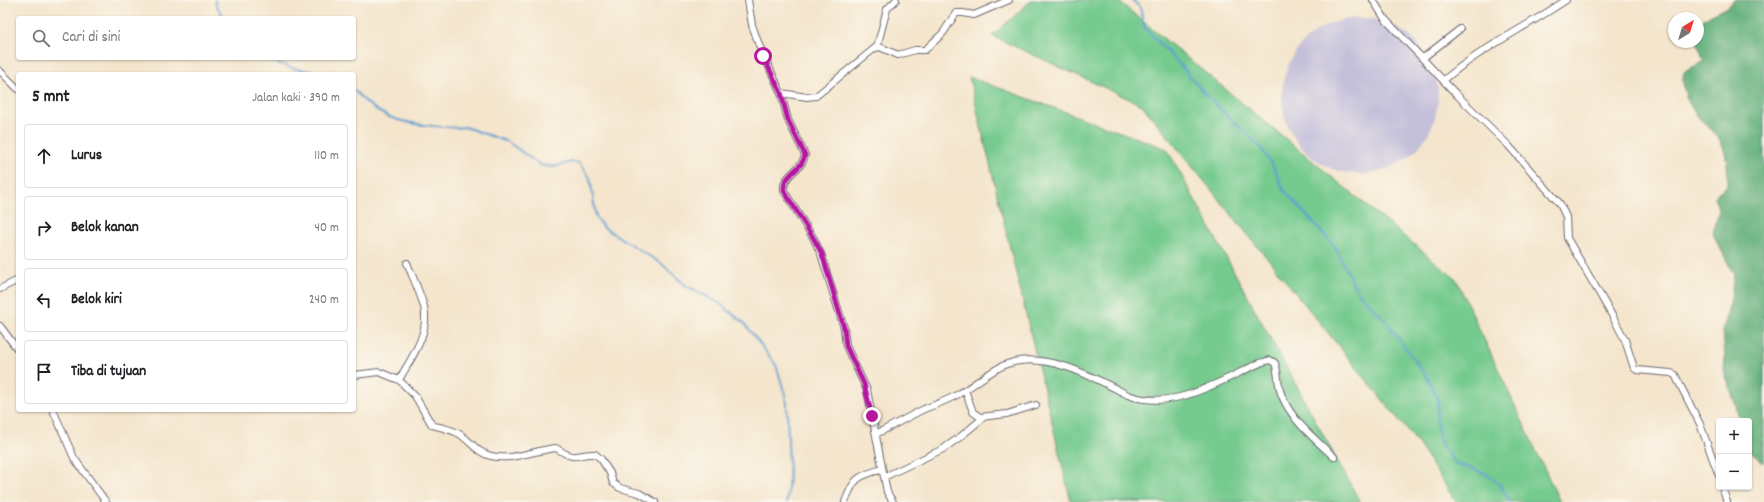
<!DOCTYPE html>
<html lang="id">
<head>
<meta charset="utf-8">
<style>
	:root { --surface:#fff; --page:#f2f2f2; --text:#202124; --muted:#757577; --line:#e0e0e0 }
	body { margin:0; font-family:Dekko,sans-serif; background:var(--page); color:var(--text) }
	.controls { position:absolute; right:12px; bottom:12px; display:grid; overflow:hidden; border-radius:4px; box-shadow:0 1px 3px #0004 }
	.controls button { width:36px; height:36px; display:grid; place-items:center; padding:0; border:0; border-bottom:1px solid var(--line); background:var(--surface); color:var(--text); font:20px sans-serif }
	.compass { position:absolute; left:1668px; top:12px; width:36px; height:36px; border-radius:50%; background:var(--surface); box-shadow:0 1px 3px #0004; rotate:38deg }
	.stop { position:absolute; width:12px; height:12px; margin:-9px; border:3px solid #b5179e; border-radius:50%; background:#fff }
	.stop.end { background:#b5179e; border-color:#fff; box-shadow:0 1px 4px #0008 }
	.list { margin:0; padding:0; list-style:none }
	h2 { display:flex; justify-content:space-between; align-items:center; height:52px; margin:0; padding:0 16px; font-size:17px }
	h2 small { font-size:13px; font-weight:400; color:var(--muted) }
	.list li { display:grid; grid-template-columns:26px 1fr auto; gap:12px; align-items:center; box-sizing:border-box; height:64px; margin:0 8px 8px; padding:0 8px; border:1px solid var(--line); border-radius:4px }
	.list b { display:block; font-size:15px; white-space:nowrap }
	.list em { font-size:13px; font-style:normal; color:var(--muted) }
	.icon { flex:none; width:22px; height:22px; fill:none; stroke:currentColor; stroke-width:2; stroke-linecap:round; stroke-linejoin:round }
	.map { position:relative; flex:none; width:1764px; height:502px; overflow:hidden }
	.search { position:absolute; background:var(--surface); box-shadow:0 1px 3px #0004; left:16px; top:16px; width:340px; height:44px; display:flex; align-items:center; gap:10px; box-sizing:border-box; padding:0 14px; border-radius:4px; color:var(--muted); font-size:15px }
	.panel { position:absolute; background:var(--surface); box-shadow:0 1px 3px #0004; left:16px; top:72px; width:340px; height:340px; border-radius:4px }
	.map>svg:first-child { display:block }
	.industrial { fill:#c5c0da }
	.green { fill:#75ca8e; stroke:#4c7664 }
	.forest { fill:#60ae79; stroke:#41685a }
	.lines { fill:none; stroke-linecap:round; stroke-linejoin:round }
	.stream { stroke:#619fd2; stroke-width:2 }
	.minor-casing { stroke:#6c666e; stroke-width:8 }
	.minor { stroke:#fff; stroke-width:6 }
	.route { stroke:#b5179e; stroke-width:5 }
</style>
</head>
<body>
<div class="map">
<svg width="1764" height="502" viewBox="0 0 1764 502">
	<rect width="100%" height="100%" fill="#fbf7ec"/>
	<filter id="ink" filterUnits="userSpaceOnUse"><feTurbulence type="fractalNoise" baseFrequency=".025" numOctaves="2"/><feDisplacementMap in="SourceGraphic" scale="8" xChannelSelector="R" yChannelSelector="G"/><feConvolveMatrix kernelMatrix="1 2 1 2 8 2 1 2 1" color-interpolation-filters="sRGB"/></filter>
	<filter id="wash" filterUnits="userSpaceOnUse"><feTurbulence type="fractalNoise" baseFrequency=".012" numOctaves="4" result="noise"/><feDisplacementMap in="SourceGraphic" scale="16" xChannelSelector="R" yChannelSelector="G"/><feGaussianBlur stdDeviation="0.9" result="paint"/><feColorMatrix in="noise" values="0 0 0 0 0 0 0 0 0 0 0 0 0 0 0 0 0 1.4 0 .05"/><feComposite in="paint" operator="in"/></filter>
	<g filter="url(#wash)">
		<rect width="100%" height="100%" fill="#f4e5cc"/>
		<path class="industrial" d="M1282 96a78 78 0 1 1 156 0a78 78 0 1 1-156 0Z"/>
		<path class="green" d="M1032,0H1117L1456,279L1560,502H1456L1417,442L1142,105L992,36Z
			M969,77L1167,149L1360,502H1071Z"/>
		<path class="forest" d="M1734,0H1764V463L1749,451V421H1739L1736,406L1724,371L1725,358L1723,330L1730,303L1734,275L1712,232L1719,211L1714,198L1717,193L1727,186C1728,168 1728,153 1718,138C1714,131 1707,126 1701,120C1689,107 1680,89 1684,72L1704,61L1697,42L1698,24L1708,16L1728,7Z"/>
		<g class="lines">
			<path class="stream" d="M215,0L216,5L224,18
				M1132,0L1140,7L1144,27L1185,70L1205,94L1261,148L1273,166L1284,190L1335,247L1357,291L1386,321L1428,379L1438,399L1437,426L1441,444L1455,463L1486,474L1500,485L1510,502
				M261,58L292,68L326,74
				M354,90C377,117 399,123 434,126C444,127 455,129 465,127L508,142L540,165L553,167L572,162L579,163L590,178L596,217L603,227L662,264L685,285L719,303L744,323L776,365L784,391L787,404L789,476L787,502"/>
		</g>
	</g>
	<g filter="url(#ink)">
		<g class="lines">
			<defs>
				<path id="minor" d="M748,0L752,25L759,45L781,93L788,120L805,155C803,170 782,174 784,191L814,239L821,254L844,328L846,346L867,390L884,477L887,492L893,502
					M1373,0L1385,19L1456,94L1508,145L1560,204L1566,217L1567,238L1613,317L1625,340L1634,368L1637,370L1671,373L1675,375L1700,424L1719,476
					M877,47L887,9L896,0
					M1423,58L1460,29
					M0,71L18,89
					M1444,80C1481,48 1525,28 1566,0
					M781,93L807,97L816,96L875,48L880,47L898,55L915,50H925L943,33L956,13H963L974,15L1009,0
					M0,289L18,280
					M0,326L18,350
					M354,375L379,372L399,380L415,396L432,425C442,428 452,429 461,435C472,443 478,453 491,456C513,461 535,450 556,448C579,463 574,453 595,454L601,459L610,473L613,483L620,488L639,493L655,502
					M399,380C411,358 430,334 424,307C420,292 413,278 407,263
					M965,390L973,412L980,417L1007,414L1036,405
					M53,410L74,458L106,502
					M876,434C892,426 908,417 924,409C935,405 945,401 955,396C973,387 988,371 1007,364C1045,350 1095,378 1128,395C1174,412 1219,381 1260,363L1270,360L1275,363C1279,374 1277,385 1282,396C1292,421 1315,439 1334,457
					M884,477L943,449L960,437L983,418
					M1722,487L1727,502
					M845,502C854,477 857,477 882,469"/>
			</defs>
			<use href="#minor" class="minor-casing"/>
			<use href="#minor" class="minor"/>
		</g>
	</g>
	<g class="lines" filter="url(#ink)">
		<path class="route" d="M763,56L781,93L788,120L805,155C803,170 782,174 784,191L814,239L822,254L844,328L846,346L864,384L872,416"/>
	</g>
</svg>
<div class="controls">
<button>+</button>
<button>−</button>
</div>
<svg class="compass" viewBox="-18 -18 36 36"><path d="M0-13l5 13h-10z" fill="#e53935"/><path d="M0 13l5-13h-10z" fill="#757577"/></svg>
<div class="stop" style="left:763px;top:56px"></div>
<div class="stop end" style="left:872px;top:416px"></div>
<div class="search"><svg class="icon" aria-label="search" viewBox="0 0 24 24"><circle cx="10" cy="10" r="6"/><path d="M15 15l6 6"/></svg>Cari di sini</div>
<section class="panel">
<h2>5 mnt<small>Jalan kaki · 390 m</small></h2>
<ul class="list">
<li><svg class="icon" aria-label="ahead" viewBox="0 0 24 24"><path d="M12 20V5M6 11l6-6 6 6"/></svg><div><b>Lurus</b></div><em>110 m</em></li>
<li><svg class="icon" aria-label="right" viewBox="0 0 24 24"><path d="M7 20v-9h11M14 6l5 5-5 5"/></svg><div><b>Belok kanan</b></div><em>40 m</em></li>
<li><svg class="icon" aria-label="left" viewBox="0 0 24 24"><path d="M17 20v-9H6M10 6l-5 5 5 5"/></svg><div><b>Belok kiri</b></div><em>240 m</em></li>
<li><svg class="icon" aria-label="arrive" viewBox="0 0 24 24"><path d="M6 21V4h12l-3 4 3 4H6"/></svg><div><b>Tiba di tujuan</b></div></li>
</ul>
</section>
</div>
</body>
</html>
